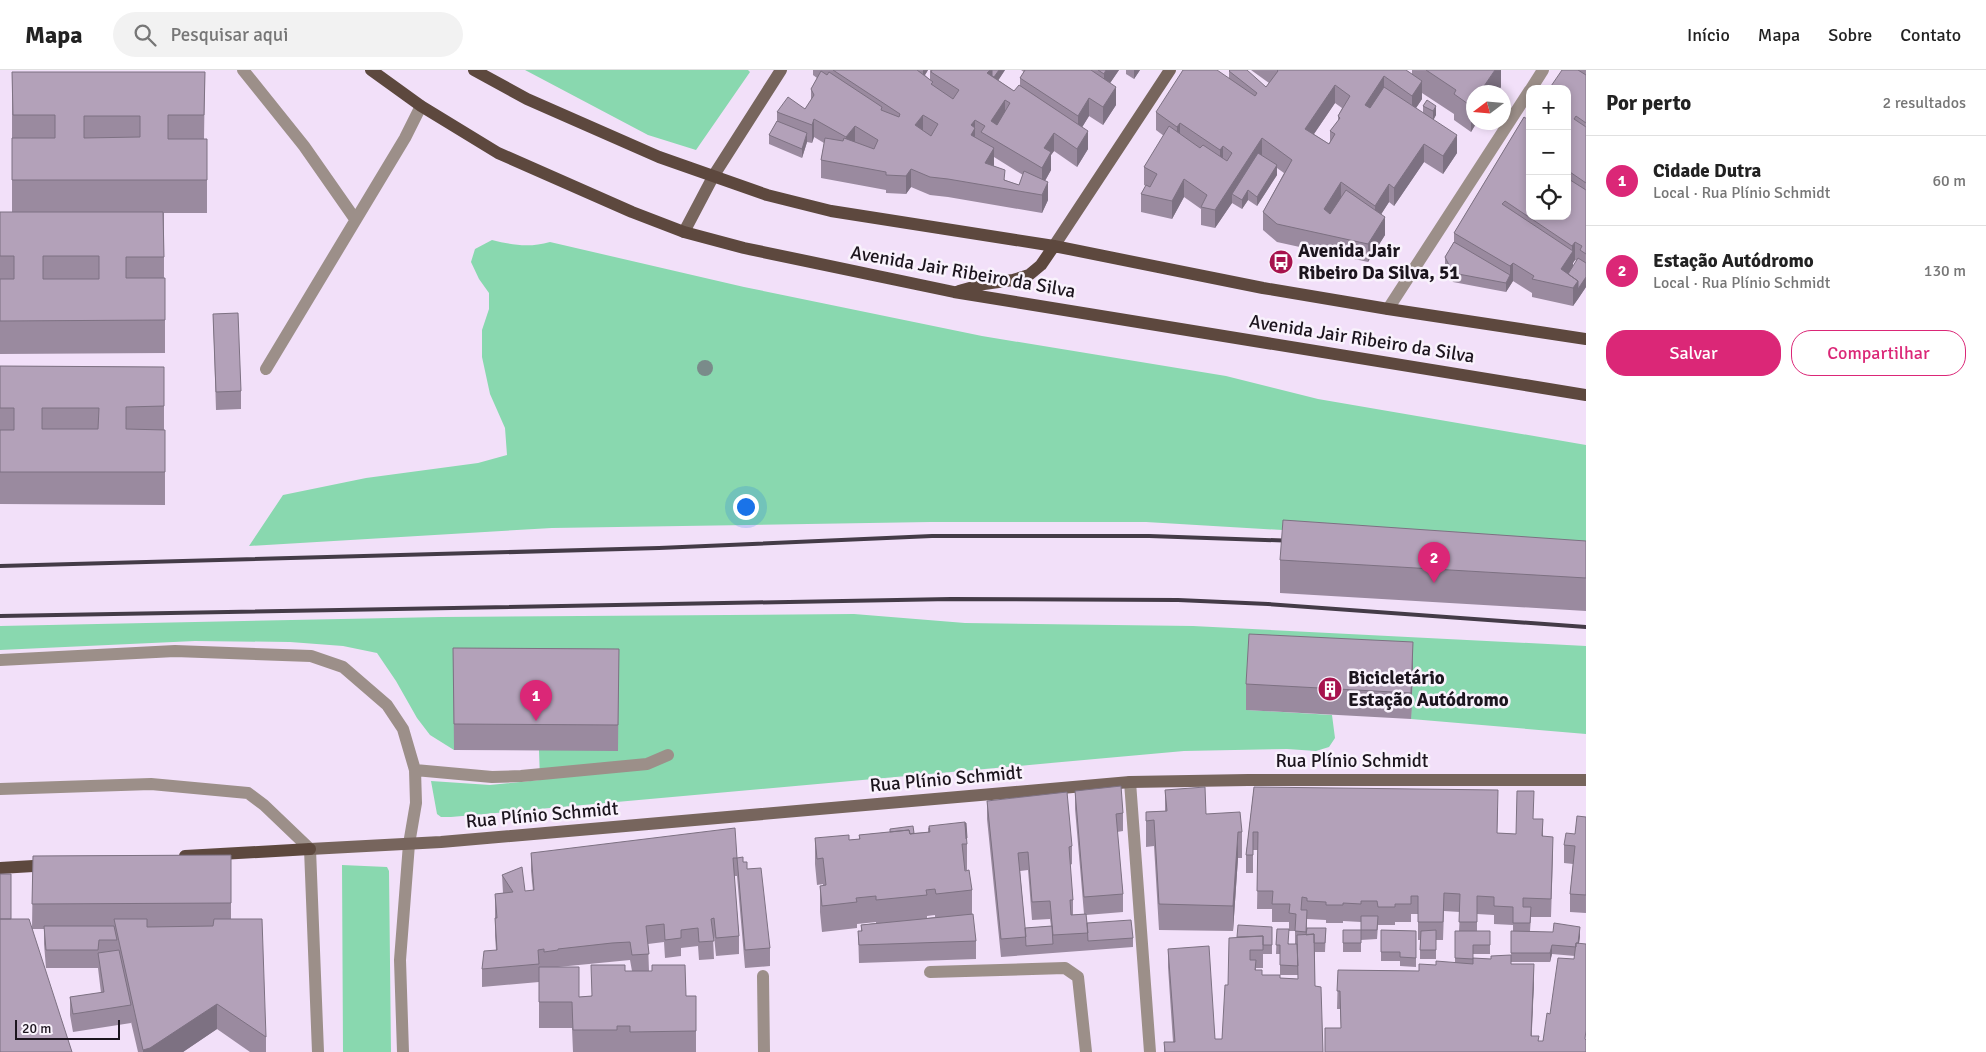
<!DOCTYPE html>
<html lang="pt">
<head>
<meta charset="utf-8">
<style>
	:root { --surface:#fff; --page:#f2f2f2; --text:#222; --muted:#767676; --line:#e0e0e0; --accent:#db2777 }
	body { margin:0; font-family:Signika,sans-serif; background:var(--page); color:var(--text) }
	.controls { position:absolute; right:15px; top:15px; display:grid; overflow:hidden; border-radius:10px; box-shadow:0 2px 8px #0003 }
	.controls button { width:45px; height:45px; display:grid; place-items:center; padding:0; border:0; border-bottom:1px solid var(--line); background:var(--surface); color:var(--text); font:25px sans-serif }
	.compass { position:absolute; left:1466px; top:15px; width:45px; height:45px; border-radius:50%; background:var(--surface); box-shadow:0 2px 8px #0003; rotate:254deg }
	.scale { position:absolute; left:15px; bottom:12px; width:105px; box-sizing:border-box; padding-left:5px; border:2px solid #1c151e; border-top:0; font-size:14px; line-height:18px; white-space:nowrap; color:#1c151e; -webkit-text-stroke:4px #f9f2fc; paint-order:stroke }
	.you { position:absolute; left:745px; top:436px; width:18px; height:18px; margin:-12px; border:4px solid #fff; border-radius:50%; background:#1a73e8; box-shadow:0 0 0 8px #1a73e833 }
	.badge { display:grid; place-items:center; width:32px; height:32px; border-radius:50%; background:var(--accent); color:#fff; font-size:16px; font-weight:700 }
	.pin { position:absolute; translate:-50% -41px; filter:drop-shadow(0 1px 2px #0008) }
	.pin::after { content:''; position:absolute; top:26px; width:18px; height:15px; background:inherit; clip-path:polygon(0 0,100% 0,50% 100%) }
	.list { margin:0; padding:0; list-style:none }
	h2 { display:flex; justify-content:space-between; align-items:center; height:65px; margin:0; padding:0 20px; font-size:21px }
	h2 small { font-size:16px; font-weight:400; color:var(--muted) }
	.list li { display:grid; grid-template-columns:32px 1fr auto; gap:15px; align-items:center; box-sizing:border-box; height:90px; padding:0 20px; border-top:1px solid var(--line) }
	.list b { display:block; font-size:19px; white-space:nowrap }
	.list p { margin:0; font-size:16px; white-space:nowrap; color:var(--muted) }
	.list em { font-size:16px; font-style:normal; color:var(--muted) }
	.actions { display:flex; gap:10px; padding:15px 20px }
	.actions a { flex:1; padding:11px 0; border:1px solid var(--accent); border-radius:20px; text-align:center; font-size:18px; color:var(--accent) }
	.actions .main { background:var(--accent); color:#fff }
	.icon { flex:none; width:28px; height:28px; fill:none; stroke:currentColor; stroke-width:2; stroke-linecap:round; stroke-linejoin:round }
	.map { position:relative; flex:none; width:1586px; height:982px; overflow:hidden }
	header { display:flex; align-items:center; gap:30px; box-sizing:border-box; height:70px; padding:0 25px; background:var(--surface); border-bottom:1px solid var(--line) }
	header strong { font-size:24px }
	nav { display:flex; gap:28px; margin-inline-start:auto; font-size:18px }
	.search { width:350px; height:45px; background:var(--page); display:flex; align-items:center; gap:12px; box-sizing:border-box; padding:0 18px; border-radius:28px; color:var(--muted); font-size:19px }
	main { display:flex }
	aside { flex:1; background:var(--surface) }
	.map>svg:first-child { display:block }
	.green { fill:#89d8af }
	.lines { fill:none; stroke-linecap:round; stroke-linejoin:round }
	.lane { stroke:#9c8f89; stroke-width:12 }
	.street { stroke:#9c8f89; stroke-width:12 }
	.secondary { stroke:#77655d; stroke-width:12 }
	.primary { stroke:#5d483e; stroke-width:12 }
	.rail { stroke:#443b47; stroke-width:4 }
	.tree { fill:#7a8b8a }
	.wall { fill:#9a8a9f; fill-rule:evenodd }
	.shaded-wall { fill:#7d7182 }
	.building { fill:#b3a1b9; stroke:#7d7182; fill-rule:evenodd }
	.labels { text-anchor:middle; dominant-baseline:central; stroke-width:5; stroke-linejoin:round; paint-order:stroke }
	.poi-label { font-size:19px; font-weight:bold; fill:#1c151e; stroke:#f9f2fc; text-anchor:start }
	.street-label { font-size:19px; fill:#1c151e; stroke:#f9f2fc }
</style>
</head>
<body>
<header>
<strong>Mapa</strong>
<div class="search"><svg class="icon" aria-label="search" viewBox="0 0 24 24"><circle cx="10" cy="10" r="6"/><path d="M15 15l6 6"/></svg>Pesquisar aqui</div>
<nav><a>Início</a><a>Mapa</a><a>Sobre</a><a>Contato</a></nav>
</header>
<main>
<div class="map">
<svg width="1586" height="982" viewBox="0 0 1586 982">
	<rect width="100%" height="100%" fill="#f2e0f9"/>
	<path class="green" d="M525,0H748L750,2L696,80L648,65Z
		M492,170C512,175 529,178 550,172L744,217L982,266L1226,306L1318,329L1586,375V478L1146,452H930L552,458L249,476L283,425L366,408L478,393L507,385L505,358L490,324L482,287V260L489,239V223L479,209L471,192L475,179Z
		M854,544L965,553L1193,556L1586,576V664L1411,649L1413,598L1247,640L1332,645L1335,668L1329,677L1316,681L1287,679L1184,681L451,747H441L437,744L431,711L490,715L540,710L539,680L454,603V680L430,665L417,648L396,611L377,583L343,576L290,572L195,571L0,580V556L441,547Z
		M342,795L387,797L389,801L391,982H343Z"/>
	<g class="lines">
		<path class="lane" d="M243,0L304,76L355,149
			M266,299L405,68L421,36
			M0,590L175,581L311,586L343,597L387,635L403,659L415,700L416,733L409,774
			M415,700L492,707L521,706L647,694L668,685
			M1130,712L1150,982
			M0,719L151,714L248,723L264,735L310,779
			M930,902L1065,898L1078,907L1086,982
			M763,906L764,982"/>
		<path class="street" d="M1531,19L1543,0
			M1388,239L1530,20
			M310,779L318,982
			M403,982L400,890L409,774"/>
		<path class="secondary" d="M684,162L714,105L781,0
			M1054,176L1170,0
			M310,779L441,772L1130,712L1248,710H1586"/>
		<path class="primary" d="M371,0L421,36L498,83L632,142L684,162L744,178L954,222L1586,325
			M474,0L527,29L659,87L767,125L831,141L1054,176L1263,218L1388,239L1586,269
			M959,221L984,214L1013,210L1029,205L1041,195L1054,176
			M185,786L310,779
			M0,798L50,795"/>
		<path class="rail" d="M0,496L659,478L932,466H1149L1297,471
			M0,546L951,529L1178,530L1268,534L1586,557"/>
	</g>
	<circle class="tree" cx="705" cy="298" r="8"/>
	<path class="wall" d="M813,0H928L925,5L930,10V0H1005L998,10L1014,21L1020,16V8L1024,2L1021,0H1119L1110,13L1116,35L1103,55L1089,46L1082,57L1088,79L1077,97L1054,81L1051,85V100L1045,111L1048,130L1042,143L948,127L930,125L911,117L906,124L886,123V120L821,108V90L824,73L814,67L812,73L807,72L802,88L769,74V65L777,51V42L805,39L811,30V19L817,8L813,5ZM994,87L1023,105L1019,115L1005,110L994,96Z
		M1126,0H1140L1134,9L1126,4Z
		M1251,0H1406L1412,4V0H1501V17L1474,52H1477L1471,62L1454,50V44L1422,23V29L1416,38L1423,43V36L1427,30L1436,45L1433,49L1457,83L1443,104L1424,92L1394,136L1389,132L1381,144L1385,165L1368,192L1277,172L1263,160V142L1284,103L1277,98V105L1257,136L1248,130L1242,139L1232,133L1215,158L1201,155V139L1184,127L1172,149L1141,142V124L1146,116L1144,115V97L1164,66L1156,60V42L1229,8V1L1266,17L1269,13ZM1335,33L1342,38L1338,46V51L1330,61V71L1329,74L1314,64Z
		M1562,0H1586V217L1573,236L1532,227V223L1513,211L1506,222L1453,212L1445,196V187L1454,172V163L1524,47L1530,146H1567V19ZM1575,190L1577,191L1573,197V193Z
		M12,2H205L204,69H207V143H164V208H165V283L0,284V142H12Z
		M213,244L241,321V339L216,340Z
		M0,296L164,297V360H165V435L0,434Z
		M1586,471V541L1280,523V490Z
		M453,578L619,579L618,681L454,680Z
		M1413,598L1411,649L1246,640V614Z
		M1254,717L1498,738L1497,763L1516,764L1534,749L1553,785L1551,847H1531L1530,861L1580,866L1579,873L1586,982L1341,958L1340,939H1337L1338,900L1419,901L1436,895L1455,893V861H1459L1460,842L1444,841L1443,870H1436V889H1420V870H1418V844H1411V852H1395V855H1378L1377,869L1361,870V882H1343V860H1361V852L1343,851V853H1326V850L1307,849V846V858H1326L1325,882H1315V916L1323,982H1164V972H1173L1168,897V879L1215,969H1222L1228,915L1237,867L1272,857V884H1263V898H1256V900L1262,905L1280,908L1298,909V905H1280V884H1276L1277,859L1289,874H1295V861H1289V852H1272V839H1257L1258,780H1253V803H1246V785ZM1477,844L1494,845V854L1513,855V861H1511V885L1491,889L1473,888V884H1490V861H1477ZM1552,884L1575,886L1574,889L1550,944L1543,971H1539L1531,966L1534,912L1511,894V892H1550Z
		M1165,720L1206,744L1242,762V788H1238L1233,861L1159,860L1154,776L1146,777V742L1165,741Z
		M1075,721L1123,743V761L1117,762L1123,824V842L1086,845L1087,853L1133,868V877L1001,887L987,749V731L1072,776V794L1070,795L1073,830V845L1084,844L1075,739ZM1028,800L1032,850L1050,849L1051,856L1025,858L1020,801Z
		M1586,747V843L1570,842V824L1573,794L1564,793V775L1575,764Z
		M929,757L967,774V800H965L972,820V844L976,871V889L859,893L858,861H861V855L876,853V852L857,854V858L822,862L820,842V816H823V814L817,815L815,794V768L849,770L859,769V765L890,762V759L914,763L928,762V758ZM935,845V847L927,848V846Z
		M531,783L737,788V806H734L739,866V884L716,886L714,866L713,867L714,889L699,890L698,876L681,878V886L665,888L664,872L648,874L649,901H652V895L686,926H696V982H573L572,958H539V912L482,917V899L496,880L495,866V824L503,823L502,805L525,821H533L531,801ZM630,890L632,901H625L591,926L579,927L558,897Z
		M231,785V849L266,967V982H250L217,959L183,982H138L131,952V953L73,962L70,945V927L101,923L98,898H46L44,874V859H32L33,786Z
		M737,788L747,799L770,878V896L745,898L737,806Z
		M1381,860L1416,861V897L1400,896V891H1381Z"/>
	<path class="shaded-wall" d="M923,0H928L923,8Z
		M990,0H992V16L987,3Z
		M999,0H1005L994,17V7Z
		M1106,0H1119L1104,22V4Z
		M1134,0H1140L1134,9Z
		M1495,0H1501V17L1497,22H1480Z
		M1384,6V24L1365,53V35Z
		M1422,11V29L1412,44V26Z
		M1335,15V33L1305,77V59Z
		M1116,17V35L1103,55V37Z
		M1089,28V46L1078,64V46Z
		M1005,30V48L992,68L991,51Z
		M1474,32V52H1477L1471,62V36Z
		M1436,36V45L1433,51V41Z
		M923,45V63L915,55Z
		M814,49V67L812,73V55Z
		M975,50V76L971,83V55Z
		M1180,53V71L1177,75V57Z
		M855,56V74L846,85V67Z
		M1088,61V79L1077,97V79Z
		M807,63V72L802,88V79Z
		M1054,63V81L1051,85V100L1042,116V98L1044,78Z
		M1457,65V83L1443,104V86Z
		M1262,68V86L1232,124V133L1215,158V140Z
		M1424,74V92L1394,136V118Z
		M1223,76V94L1220,98V80Z
		M994,78V96L985,93Z
		M1277,95V105L1257,136V127Z
		M911,99V117L906,124V106Z
		M1184,109V127L1172,149V131Z
		M1048,112V130L1042,143V125Z
		M1341,112V130L1324,157V139Z
		M1389,114V132L1375,154V136Z
		M1248,120V130L1242,139V130Z
		M1385,147V165L1368,192V174Z
		M1575,172V190L1573,193V199L1561,215V199L1572,182V176Z
		M1513,193V211L1506,222V213L1510,205V196Z
		M1586,207V217L1578,229V219Z
		M1578,211V229L1573,236V218Z
		M1413,572V598L1411,649V623Z
		M1543,749V767L1542,766Z
		M1238,762V788L1233,861V836Z
		M1580,857V866L1577,887V877Z
		M1552,875V884L1550,892V883Z
		M1534,894V912L1531,982V966Z
		M217,934V959L183,982H143V980Z"/>
	<path class="building" d="M833,0H917L933,12L931,14L953,29L959,20L931,2L932,0H990L987,3L1014,21L1019,15L1088,61L1077,79L1054,63L1044,78L1051,82L1042,98L981,62L985,56L975,50L971,55L975,58L971,65L994,78L985,93L1005,100L1004,110L1019,115L1024,101L1048,112L1042,125L948,109L930,107L911,99L906,106L886,105V102L821,90L825,68L843,71L844,68L874,79L878,70L855,56L846,67L814,49L812,55L777,42L788,27L805,39L814,25L811,19L821,1L827,5L829,2L882,37L881,40L899,47L900,44ZM1005,30L1010,33L997,55L991,51ZM923,45L938,54L931,66L915,55Z
		M992,0H999L994,7L992,6Z
		M1025,0H1091L1116,17L1103,37L1089,28L1078,46L1020,8Z
		M1098,0H1106L1104,4Z
		M1183,0H1217L1255,26L1257,23L1229,1L1230,0H1247L1266,17L1278,1L1277,0H1406L1422,11L1412,26L1384,6L1365,35L1370,38L1384,17L1457,65L1443,86L1424,74L1394,118L1389,114L1375,136L1341,112L1324,139L1330,144L1346,120L1385,147L1368,174L1277,154L1263,142L1292,90L1262,68L1215,140L1201,137L1207,125L1184,109L1172,131L1141,124L1146,115L1150,117L1157,104L1144,97L1169,56L1200,78L1203,75L1227,91L1232,83L1223,76L1220,80L1180,53L1177,57L1156,42ZM1335,15L1350,26L1338,46L1340,48L1330,61L1335,64L1329,74L1305,59Z
		M1426,0H1495L1480,22H1474V32L1471,36L1454,24L1456,20Z
		M1562,0H1578L1586,5V53L1576,46L1574,49L1586,57V113L1567,100V19H1549Z
		M12,2H205L204,45H168V69H207V110H12V68H55V45H13ZM84,46H140V67L84,68Z
		M1427,30L1436,36L1433,41L1423,36Z
		M1524,47L1530,51V146H1567V108L1586,120V184L1580,180L1582,176L1575,172L1572,176L1505,131L1502,134L1573,181L1561,199L1578,211L1573,218L1532,209L1534,206L1513,193L1510,196L1454,163Z
		M777,51L807,63L802,79L769,65Z
		M1258,83L1277,95L1257,127L1248,120L1242,130L1232,124Z
		M0,142H163L164,187H126V208H165V250L0,251V209H14V186H0ZM43,186H99V209H43Z
		M1454,172L1510,205L1506,213L1453,203L1445,187Z
		M1578,188L1586,193V207L1578,219V211L1568,204Z
		M238,243L241,321L216,322L213,244Z
		M0,296L164,297V336L126,337V359L165,360V402H0V360H14V338H0ZM42,338H99L98,359H42Z
		M1283,450L1586,471V508L1280,490Z
		M1249,564L1413,572L1411,623L1246,614Z
		M453,578L619,579L618,655L454,654Z
		M1121,716L1123,743L1116,744L1123,824L1084,827L1075,721Z
		M1205,717L1206,744L1240,742L1242,762H1238L1233,836L1159,834L1154,750L1146,751V742L1167,741L1165,720Z
		M1254,717L1498,720L1497,763L1516,764L1517,721H1534L1533,749H1543L1542,766L1553,767L1551,829L1523,828V837H1531L1530,853H1513V837L1494,836V827L1477,826V852H1459L1460,824L1444,823L1443,852H1418V826H1411V834H1395V837H1378L1377,831H1361V834L1343,833V835H1326V832L1307,831V828L1302,827L1301,840H1307L1306,862L1295,861L1296,844L1289,843L1290,834H1272L1273,821H1257L1258,762H1253V785H1246Z
		M1067,722L1072,776L1069,777L1073,830H1070L1071,845L1086,844L1088,863L1053,865L1050,831L1032,832L1028,782L1018,783L1026,867L1001,869L987,731Z
		M1577,746L1586,747V825L1570,824L1575,776L1564,775L1566,763L1575,764Z
		M965,752L967,774H962L965,801L969,800L972,820L936,824L935,819L926,820L927,825L876,830V826L856,828L857,832L822,836L820,816L826,815L823,788L817,789L815,768L849,765V770L860,769L859,765L909,760L910,764L930,762L929,756Z
		M965,753H966L967,768L966,769Z
		M913,756L914,763L910,764L909,760L890,762V759Z
		M735,758L737,788H733L739,866L716,868L714,848L711,849L714,871L699,872L698,858L681,860V868L665,870L664,854L646,856L649,884L632,885L630,872L612,873L558,879V880L544,882V879L538,880L539,894L482,899L484,881L497,880L495,848H497L495,824L513,822L502,805L522,797L525,821L534,820L531,783Z
		M231,785V833L32,834L33,786Z
		M743,787V792H747V799L761,798L770,878L745,880L737,788Z
		M0,804H11V849H0Z
		M973,844L976,871L859,875L858,861H862L861,855Z
		M1361,846H1378L1377,860H1361V873H1343V860H1361Z
		M0,849H29L72,982H0Z
		M114,849H147V857L213,856L214,849H262L266,967L217,934L150,978L143,980Z
		M1131,850L1133,868L1088,871L1087,853Z
		M1554,853L1580,857L1578,873H1576V877L1552,875L1550,883H1511V861L1553,862Z
		M1238,855L1272,857V875H1263V866L1237,867Z
		M44,856H114L117,870H99L98,880H46Z
		M1052,856L1053,874L1026,876L1025,858Z
		M1307,858H1326L1325,873H1314V864L1306,865Z
		M1277,859H1289L1288,874H1297L1298,896L1280,895V875H1276Z
		M1381,860L1416,861V888L1400,887V882H1381Z
		M1436,860V880H1420L1421,861Z
		M1455,861H1490V875H1473V889L1455,888Z
		M1314,864L1315,916L1321,917L1323,982H1165L1164,972H1175L1168,879L1209,876L1215,969H1222L1225,915H1228L1229,868L1263,866V880H1250V890H1256L1255,900H1262V905H1280V908L1298,909L1297,865Z
		M1576,873L1586,874V960L1585,969L1586,970V982H1325V958H1341L1340,921H1337L1338,900L1419,901V894L1436,895V891L1473,894V888L1491,889V886L1511,885V894H1534L1531,966H1539L1538,971H1543L1547,943L1550,944L1558,888L1574,889Z
		M119,880L131,935L73,944L70,927L104,922L98,883Z
		M591,895H625V901H652V895H685L686,926H696V961L630,962V956H617V960H573L572,932H539V897H579V927L592,926Z"/>
	<defs>
		<symbol id="bus-disc" viewBox="-11 -11 22 22"><circle r="9.5" fill="#a7134d" stroke="#f9f2fc"/><path d="M-5-6H5V4H4V6H2V4H-2V6H-4V4H-5ZM-3.5-4V0h7V-4ZM-3.5 1.2v1.5H-2V1.2ZM2 1.2v1.5H3.5V1.2Z" fill="#fff"/></symbol>
		<symbol id="building-disc" viewBox="-11 -11 22 22"><circle r="9.5" fill="#a7134d" stroke="#f9f2fc"/><path d="M-4-6H4V6H1V3H-1V6H-4ZM-2.5-4.3h1.7v1.8h-1.7ZM.8-4.3h1.7v1.8H.8ZM-2.5-1h1.7V.8h-1.7ZM.8-1h1.7V.8H.8Z" fill="#fff"/></symbol>
	</defs>
	<g fill-rule="evenodd">
		<use href="#bus-disc" x="1267" y="178" width="28" height="28"/>
		<use href="#building-disc" x="1316" y="605" width="28" height="28"/>
	</g>
	<g class="labels">
		<g class="poi-label">
			<text x="1298" y="181">Avenida Jair<tspan x="1298" dy="22">Ribeiro Da Silva, 51</tspan></text>
			<text x="1348" y="608">Bicicletário<tspan x="1348" dy="22">Estação Autódromo</tspan></text>
		</g>
		<g class="street-label">
			<text transform="translate(963 202) rotate(10)">Avenida Jair Ribeiro da Silva</text>
			<text transform="translate(1362 269) rotate(9)">Avenida Jair Ribeiro da Silva</text>
			<text x="1352" y="691">Rua Plínio Schmidt</text>
			<text transform="translate(946 709) rotate(-5)">Rua Plínio Schmidt</text>
			<text transform="translate(542 745) rotate(-5)">Rua Plínio Schmidt</text>
		</g>
	</g>
</svg>
<div class="controls">
<button>+</button>
<button>−</button>
<button><svg class="icon" aria-label="locate" viewBox="0 0 24 24"><circle cx="12" cy="12" r="6"/><path d="M12 2v4M12 18v4M2 12h4M18 12h4"/></svg></button>
</div>
<svg class="compass" viewBox="-18 -18 36 36"><path d="M0-13l5 13h-10z" fill="#e53935"/><path d="M0 13l5-13h-10z" fill="#767676"/></svg>
<div class="scale">20 m</div>
<div class="you"></div>
<div class="pin badge" style="left:536px;top:651px">1</div>
<div class="pin badge" style="left:1434px;top:513px">2</div>
</div>
<aside>
<h2>Por perto<small>2 resultados</small></h2>
<ul class="list">
<li><span class="badge">1</span><div><b>Cidade Dutra</b><p>Local · Rua Plínio Schmidt</p></div><em>60 m</em></li>
<li><span class="badge">2</span><div><b>Estação Autódromo</b><p>Local · Rua Plínio Schmidt</p></div><em>130 m</em></li>
</ul>
<div class="actions"><a class="main">Salvar</a><a>Compartilhar</a></div>
</aside>
</main>
</body>
</html>
